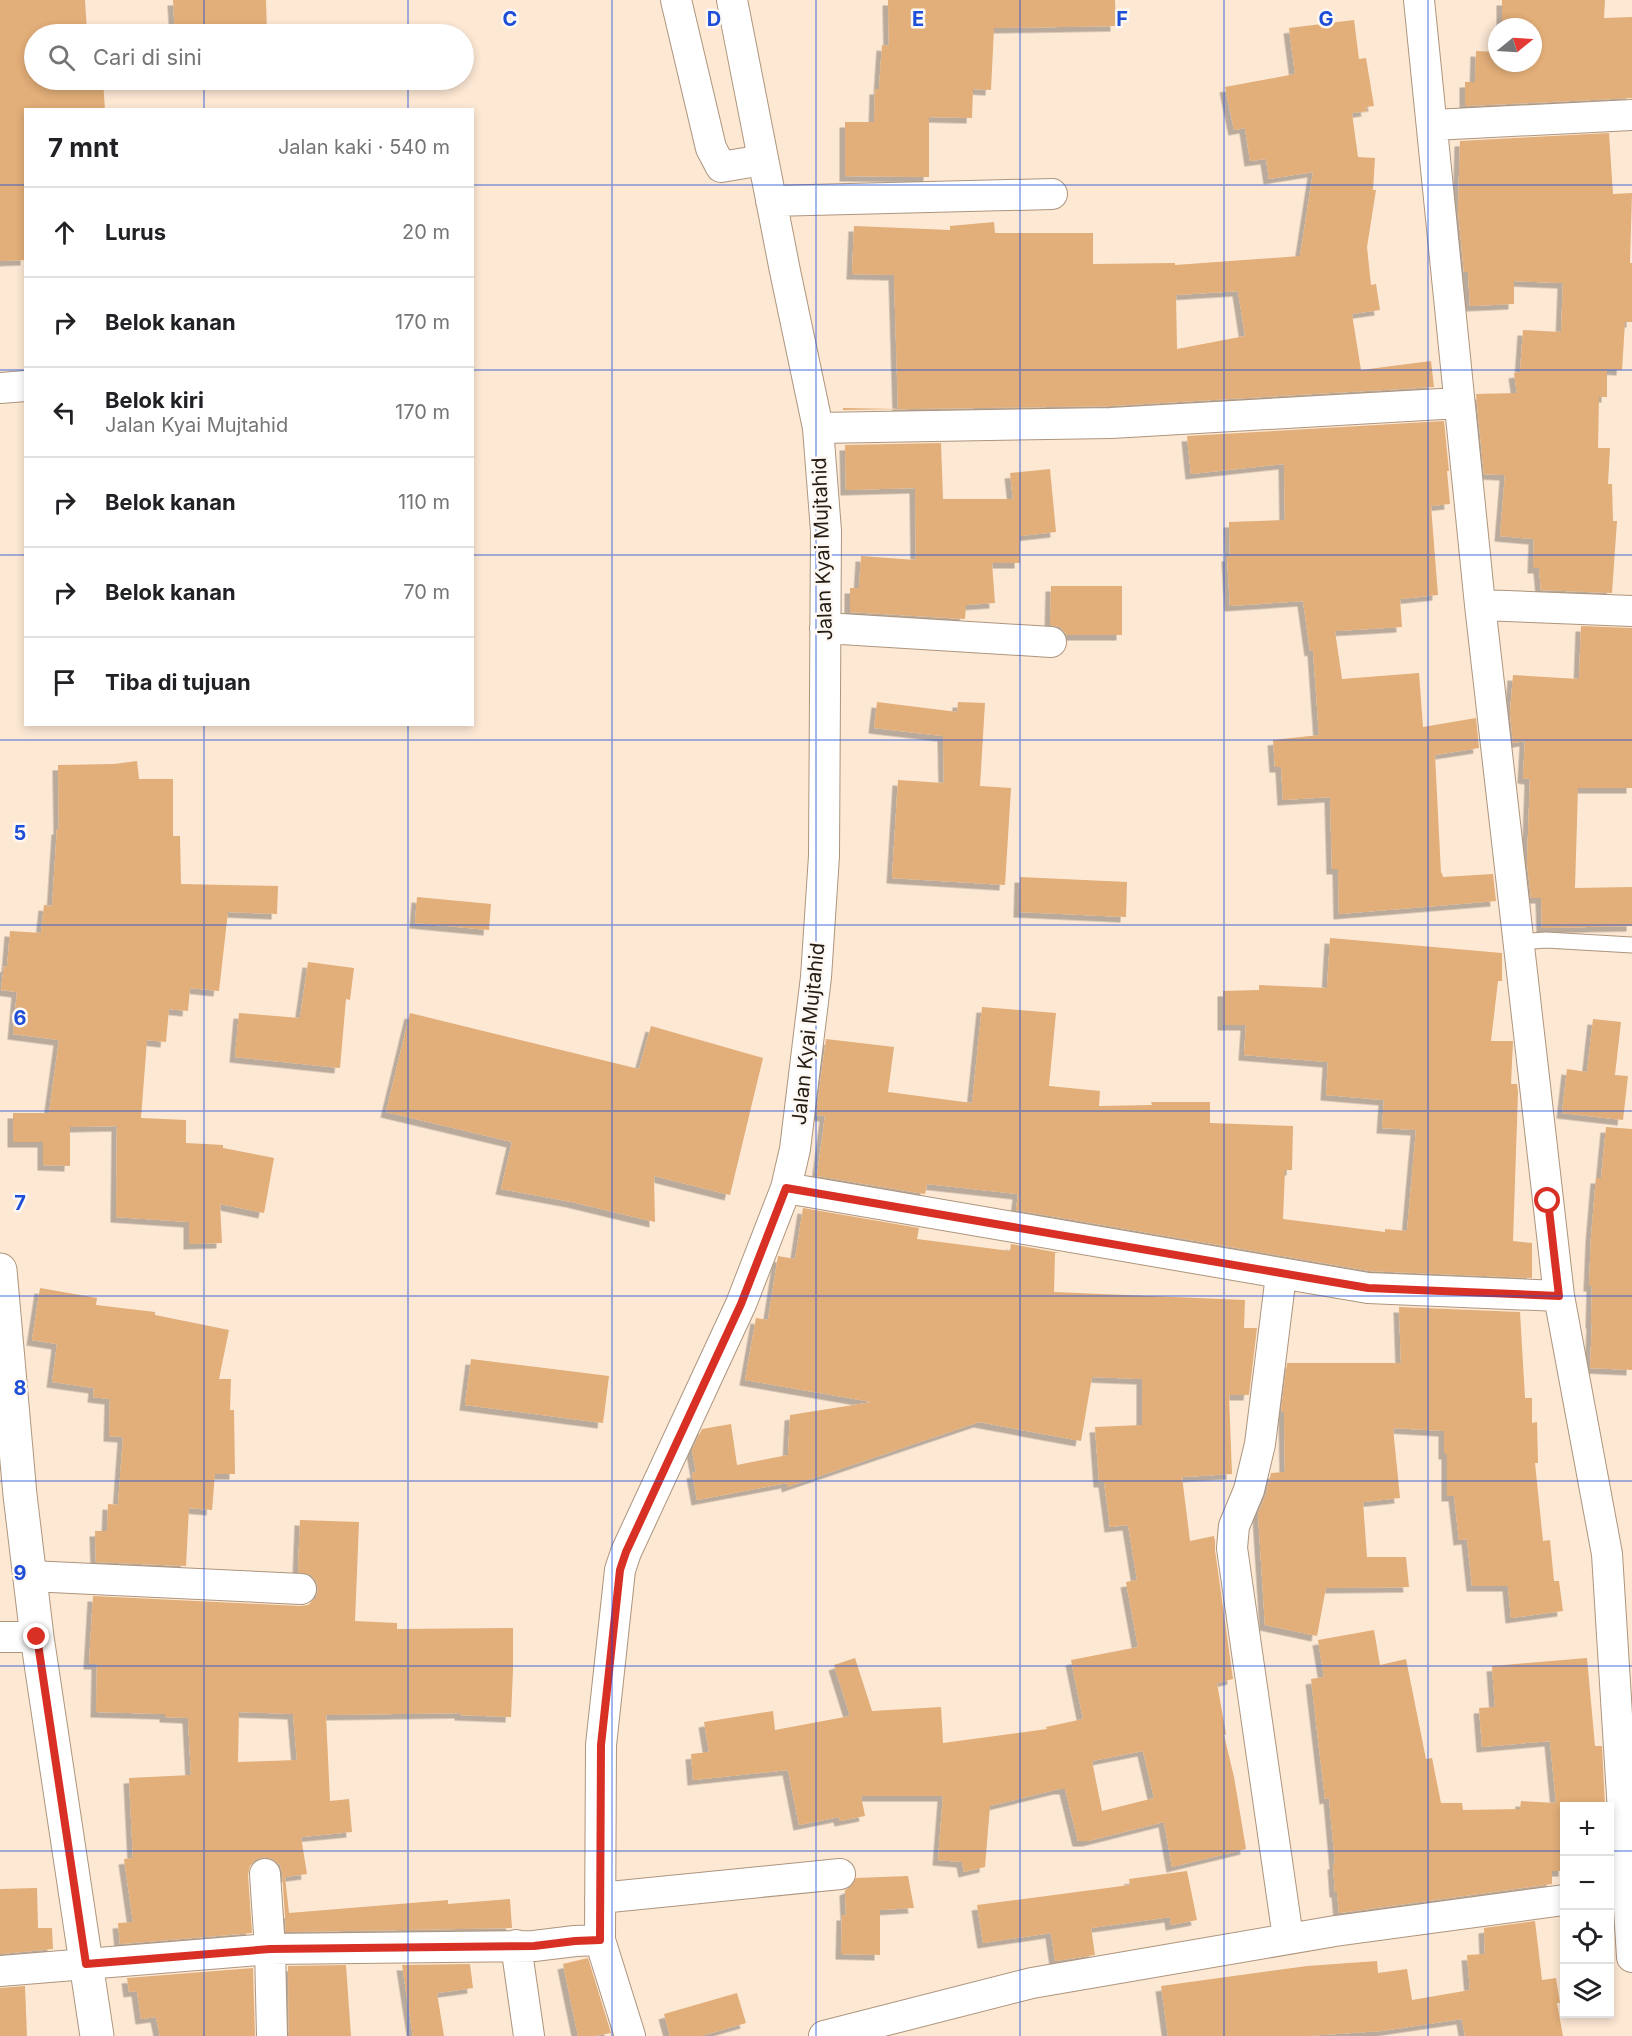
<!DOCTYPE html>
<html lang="id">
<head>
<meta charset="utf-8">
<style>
	:root { --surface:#fff; --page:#f2f2f2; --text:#202124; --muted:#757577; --line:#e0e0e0 }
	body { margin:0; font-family:Inter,sans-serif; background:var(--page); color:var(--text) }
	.controls { position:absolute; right:18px; bottom:18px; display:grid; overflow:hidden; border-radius:0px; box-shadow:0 3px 9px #0003 }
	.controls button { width:54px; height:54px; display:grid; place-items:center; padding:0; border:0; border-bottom:2px solid var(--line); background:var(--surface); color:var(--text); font:30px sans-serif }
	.compass { position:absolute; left:1488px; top:18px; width:54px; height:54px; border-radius:50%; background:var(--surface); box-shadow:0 3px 9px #0003; rotate:72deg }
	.stop { position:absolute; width:18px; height:18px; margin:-14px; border:4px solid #d93025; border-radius:50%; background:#fff }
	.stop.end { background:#d93025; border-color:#fff; box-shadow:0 2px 6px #0008 }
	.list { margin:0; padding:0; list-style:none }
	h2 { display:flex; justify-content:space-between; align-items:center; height:78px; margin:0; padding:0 24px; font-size:26px }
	h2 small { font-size:20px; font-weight:400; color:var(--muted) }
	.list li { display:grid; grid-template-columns:39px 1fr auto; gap:18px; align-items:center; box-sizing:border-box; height:90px; padding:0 24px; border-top:2px solid var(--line) }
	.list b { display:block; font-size:22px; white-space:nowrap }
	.list p { margin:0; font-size:20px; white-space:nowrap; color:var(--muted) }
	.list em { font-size:20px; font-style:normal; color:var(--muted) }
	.icon { flex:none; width:33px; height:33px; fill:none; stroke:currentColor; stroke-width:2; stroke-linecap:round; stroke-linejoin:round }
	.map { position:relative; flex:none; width:1632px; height:2036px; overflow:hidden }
	.search { position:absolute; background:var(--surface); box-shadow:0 3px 9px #0003; left:24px; top:24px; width:450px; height:66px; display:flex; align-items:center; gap:15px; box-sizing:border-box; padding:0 21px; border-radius:33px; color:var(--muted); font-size:22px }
	.panel { position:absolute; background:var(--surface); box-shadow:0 3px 9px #0003; left:24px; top:108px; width:450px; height:618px; border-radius:0px }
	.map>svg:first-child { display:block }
	.building { fill:#e2ae79; fill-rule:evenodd; filter:url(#shadow) }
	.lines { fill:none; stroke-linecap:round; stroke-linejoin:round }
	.lane-casing { stroke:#ad957e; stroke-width:17 }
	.street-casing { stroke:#ad957e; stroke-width:32 }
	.secondary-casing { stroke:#ad957e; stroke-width:35 }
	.lane { stroke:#fff; stroke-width:15 }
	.street { stroke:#fff; stroke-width:30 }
	.secondary { stroke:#fff; stroke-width:33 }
	.route { stroke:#d93025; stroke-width:8 }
	.grid { fill:none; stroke:#1d4ed8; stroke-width:1.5; stroke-opacity:0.55 }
	.labels { text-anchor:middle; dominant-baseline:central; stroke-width:5; stroke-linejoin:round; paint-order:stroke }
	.street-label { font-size:20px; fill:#241b12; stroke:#fdf8f3 }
	.grid-label { font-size:20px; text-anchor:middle; font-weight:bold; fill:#1d4ed8; stroke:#fdf8f3; stroke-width:5; stroke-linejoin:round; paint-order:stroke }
</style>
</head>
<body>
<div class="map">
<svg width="1632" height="2036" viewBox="0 0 1632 2036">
	<defs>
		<filter id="shadow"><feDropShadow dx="-5.5" dy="5.5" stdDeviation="0" flood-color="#0004"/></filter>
	</defs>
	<rect width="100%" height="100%" fill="#fde8d4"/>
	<path class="building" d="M0,0H85L87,31H99V34H34V80H103L105,110H26V260L0,261Z
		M173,0H266L267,34H175Z
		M888,0H1115L1116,26L994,28L991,90L973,89L972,118L929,117V177L845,176V122H874L875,89H879L882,45L889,46Z
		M1502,0H1605L1604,18L1632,17V98L1465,106V82H1475L1476,51L1497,52V63H1533V27H1502Z
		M1354,20L1359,59L1366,58L1374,106L1366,107L1367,111L1352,113L1358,157L1375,158L1373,190H1376L1367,247L1371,285L1376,284L1380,310L1352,314L1361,370L1431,361L1434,387L1110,406L843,410V408L898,409L894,275L852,274L854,226L950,230V226L994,222L995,233H1093V264L1175,263V265L1300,256L1313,172L1269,179L1266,159L1250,161L1245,128L1234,130L1225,87L1295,74L1289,28ZM1238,291L1245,336L1177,349L1176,295Z
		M1609,133L1613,194L1632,193L1630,263H1632V322H1625L1622,370L1607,369V397H1599L1598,448H1610L1608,484H1612L1613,521H1617L1612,593L1541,590L1539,568H1533L1534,539L1500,536L1505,475L1484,474L1476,394L1517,393L1514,373L1520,372L1523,330L1561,332L1563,283L1514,281V304L1470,306L1468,272H1464L1458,210L1460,141Z
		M1444,421L1449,471H1447L1450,504L1431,506L1438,595L1400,599L1402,627L1335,631L1342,679L1419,673L1423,727L1476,718L1479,748L1435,755L1441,873H1442L1443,877L1493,874L1496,901L1339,914L1338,869H1332L1330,797L1283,800L1281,767H1275L1273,740L1319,735L1313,650L1310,651L1303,601L1230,606L1227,556H1230L1229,522L1285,520L1284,464L1191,474L1187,436Z
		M941,443L943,499H1013L1010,473L1050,469L1056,532L1020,536V563H992L995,603L966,605L965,619L850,612V588H859L861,556L916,560L915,488L846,490L845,445Z
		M1051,586H1122V635H1067L1060,627L1050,625Z
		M1581,626L1632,628V788H1578L1575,888L1632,887V926L1542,928L1541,898H1531L1527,863L1530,779L1523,778L1525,741L1513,743L1510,713L1513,675L1579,679Z
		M877,702L957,712L958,702L985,703L980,786L1011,788L1005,885L892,878L898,780L944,783L943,736L874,728Z
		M137,761L139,779H173V836H180L181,884L278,886L277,914L228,912L219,991L190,988L188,1011L169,1009L166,1042L147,1040L141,1118L186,1120V1143L223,1145V1148L274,1158L264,1213L220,1204L222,1243L189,1244V1222L116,1217L117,1126L70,1127V1166L43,1165V1142H13V1113H49L59,1040L13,1034L17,992L1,990L4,966L7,967L10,931L41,933L44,905L52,906L57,829H59L58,765L114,764Z
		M1020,877L1127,882L1126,917L1019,912Z
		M417,897L491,904L489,930L415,923Z
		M1330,938L1502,953V981H1498L1491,1041H1513L1511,1084H1517L1518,1092L1513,1241L1532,1243V1278L1370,1271L1016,1210L1018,1194L927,1184L925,1194L817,1176L825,1116L816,1115L826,1039L894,1047L888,1092L972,1103L982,1007L1056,1013L1049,1086L1100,1091L1099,1106L1152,1105L1151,1102H1210V1123L1293,1126L1292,1170H1285L1283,1219L1385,1232V1229L1407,1231L1416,1130L1382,1128L1384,1100L1326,1095L1328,1062L1244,1055L1246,1025H1223V991L1259,990V985L1327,988Z
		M308,962L354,968L350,1000L346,999L340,1068L235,1057L239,1013L300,1018Z
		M410,1013L639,1069L651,1026L763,1058L730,1195L654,1176L655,1222L572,1202L501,1189L512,1142L386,1112Z
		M1593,1019L1621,1022L1615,1075L1628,1076L1623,1120L1562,1113L1567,1069L1587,1072Z
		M1606,1127L1632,1129V1370L1590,1368L1592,1323H1591L1592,1286H1589L1591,1237L1596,1178H1601Z
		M803,1208L919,1228L917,1239L1010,1251L1011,1244L1060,1253H1055L1054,1292L1245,1300L1244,1328H1257L1249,1395H1229L1232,1474L1182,1477L1190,1541L1214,1536L1215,1541V1550L1233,1679L1217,1683L1226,1734L1224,1735L1234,1777L1246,1849L1172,1867L1164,1822L1088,1841H1078L1065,1789H1059L990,1806L985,1867L964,1872L962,1862L938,1860L943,1796H861L865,1816L840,1821L839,1817L799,1825L788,1770L693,1780L691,1754L709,1752L704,1722L773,1711L775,1730L850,1716L834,1665L855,1658L872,1711L941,1707L943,1743L1047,1729L1046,1727L1083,1719L1071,1660L1138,1647L1126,1582L1137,1580L1128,1525L1110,1527L1104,1482H1099L1095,1427L1142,1425V1379L1092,1377L1081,1441L979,1422L787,1487V1483L697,1500L692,1473L696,1472L692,1450L702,1429L731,1424L737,1465L788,1455L790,1415L872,1402L745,1380L756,1318L768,1320L778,1256L795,1259ZM1143,1751L1154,1798L1102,1811L1092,1761Z
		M40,1288L97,1298L96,1305L155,1312V1315L229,1330L219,1379H231L230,1410H234L235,1474H215L212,1510L189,1508L186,1566L96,1562L95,1531H107L108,1504L118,1505L123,1437L109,1436L110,1399L93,1397L94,1388L52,1382L57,1344L32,1340Z
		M1399,1307L1520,1312L1525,1398H1532V1423L1537,1422L1538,1463H1535L1543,1541L1550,1540L1554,1581H1559L1563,1611L1511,1618L1508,1586H1472L1467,1539L1459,1540L1454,1496H1447V1454H1444V1431L1393,1428L1400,1498L1363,1502L1367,1557H1406L1409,1587L1326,1588L1317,1636L1265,1625L1258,1514L1266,1494L1271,1473L1285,1472L1284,1412L1281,1411L1287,1363H1401Z
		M471,1359L609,1376L603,1423L465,1405Z
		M300,1520L359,1522L355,1621L397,1623V1629L513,1628V1670L511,1717L460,1715V1713L326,1715L330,1801L349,1799L352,1832L301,1837L307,1874L285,1877L289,1913L448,1900V1904L510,1899L512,1928L286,1932L282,1872L280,1865L273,1859L264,1857L255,1860L250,1866L248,1875L252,1933L120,1944L118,1923L133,1922L124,1859L133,1858L129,1778L191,1775L188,1718L165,1717V1714L96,1712L97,1664H89L93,1596L300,1606L308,1605L316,1598L318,1589L316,1581L311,1575L298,1572ZM239,1712L293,1714L297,1760L238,1762Z
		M1374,1630L1380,1665L1406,1659L1426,1759L1432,1758L1441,1803H1462L1463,1810L1520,1809L1521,1801L1556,1803L1550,1741L1482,1747L1479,1708L1495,1707L1492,1666L1587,1658L1595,1746H1602L1605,1806H1564V1871H1552V1884L1339,1913L1337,1892H1335L1333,1864H1335L1329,1798L1325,1799L1311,1679L1324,1677L1318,1640Z
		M1187,1871L1197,1920L1171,1925L1170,1917L1091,1928L1095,1955L1055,1961L1051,1933L983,1943L977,1905L1130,1885L1129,1879Z
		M908,1876L914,1908L880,1910V1955L841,1954L842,1915H846L845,1890L850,1888L856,1878Z
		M37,1888L38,1928H52L53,1949L0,1954V1889Z
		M1535,1921L1542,1980L1556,1978L1560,2003H1557L1563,2036H1465L1462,2019L1381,2031L1305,2036H1168L1161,1986L1307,1966L1377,1961L1378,1973L1407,1969L1412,2000L1470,1990L1467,1955L1485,1954L1484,1928Z
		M588,1958L611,2033L594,2036H578L563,1964Z
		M470,1964L473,1988L437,1993L444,2036H413L402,1965Z
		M346,1965L351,2036H289L288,1966Z
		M253,1968L255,2036H160L156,2017L141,2019L137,1991L129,1992L127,1978Z
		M25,1986L27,2036H0V1988Z
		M737,1993L746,2023L701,2036H670L664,2014Z"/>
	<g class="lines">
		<defs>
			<path id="lane" d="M1519,942L1546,940L1632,945"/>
			<path id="street" d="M676,0L711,148L721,167L763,160
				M1419,0L1480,605L1559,1296L1607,1554L1632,1957
				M1433,125L1632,115
				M771,201L1052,194
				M0,388L26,386
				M818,428L1111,423L1459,403
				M1480,605L1632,611
				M825,628L1051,642
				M786,1188L1368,1288L1559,1296
				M1281,1275L1260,1444L1249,1490L1234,1526L1232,1548L1288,1938
				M30,1576L301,1589
				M0,1637H37
				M265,1874L270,1949L272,2036
				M600,1898L840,1874
				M516,1945L529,2036
				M0,1971L270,1949L534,1946L575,1941L600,1940
				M630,2036L600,1940L601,1745L620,1570L626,1552L741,1304L786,1188L795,1149L816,977L824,856L826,531L818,428L785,271L732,0
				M824,2036L1032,1983L1335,1931L1564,1900"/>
			<path id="secondary" d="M0,1270L20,1495L37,1637L97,2036"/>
		</defs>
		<use href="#lane" class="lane-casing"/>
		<use href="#street" class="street-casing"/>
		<use href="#secondary" class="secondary-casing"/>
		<use href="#lane" class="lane"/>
		<use href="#street" class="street"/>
		<use href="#secondary" class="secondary"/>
	</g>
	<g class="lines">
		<path class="route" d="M37,1637L86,1964L270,1949L534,1946L575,1941L600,1940L601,1745L620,1570L626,1552L741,1304L786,1188L1368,1288L1559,1296L1548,1201"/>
	</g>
	<path class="grid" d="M204,0V34M408,0V34M612,0V2036M816,0V2036M1020,0V2036M1224,0V2036M1428,0V2036M204,80V110M408,80V110M0,185H26M472,185H1632M0,370H26M472,370H1632M0,555H26M472,555H1632M204,724V2036M408,724V2036M0,740H1632M0,925H1632M0,1111H1632M0,1296H1632M0,1481H1632M0,1666H1632M0,1851H1564M1610,1851H1632"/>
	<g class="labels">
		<g class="street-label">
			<text transform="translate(822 549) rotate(-92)">Jalan Kyai Mujtahid</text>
			<text transform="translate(808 1034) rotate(-84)">Jalan Kyai Mujtahid</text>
		</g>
	</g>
	<g class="grid-label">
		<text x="510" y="26">C</text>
		<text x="714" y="26">D</text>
		<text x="918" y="26">E</text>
		<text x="1122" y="26">F</text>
		<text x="1326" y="26">G</text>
		<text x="20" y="840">5</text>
		<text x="20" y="1025">6</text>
		<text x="20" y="1210">7</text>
		<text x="20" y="1395">8</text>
		<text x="20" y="1580">9</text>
	</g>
</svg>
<div class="controls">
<button>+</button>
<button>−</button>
<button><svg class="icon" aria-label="locate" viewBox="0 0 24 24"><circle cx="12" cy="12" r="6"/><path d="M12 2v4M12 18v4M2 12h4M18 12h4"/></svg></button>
<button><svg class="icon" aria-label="layers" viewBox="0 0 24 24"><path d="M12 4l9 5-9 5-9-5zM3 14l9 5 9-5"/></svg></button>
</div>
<svg class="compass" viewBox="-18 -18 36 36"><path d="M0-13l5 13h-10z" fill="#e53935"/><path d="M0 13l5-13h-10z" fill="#757577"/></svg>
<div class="stop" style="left:1548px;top:1201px"></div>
<div class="stop end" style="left:37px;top:1637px"></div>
<div class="search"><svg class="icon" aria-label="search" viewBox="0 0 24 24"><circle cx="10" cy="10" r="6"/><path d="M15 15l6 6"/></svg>Cari di sini</div>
<section class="panel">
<h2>7 mnt<small>Jalan kaki · 540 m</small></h2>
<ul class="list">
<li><svg class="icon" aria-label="ahead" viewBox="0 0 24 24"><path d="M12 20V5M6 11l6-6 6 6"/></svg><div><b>Lurus</b></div><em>20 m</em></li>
<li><svg class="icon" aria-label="right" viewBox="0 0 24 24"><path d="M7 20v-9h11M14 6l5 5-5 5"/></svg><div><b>Belok kanan</b></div><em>170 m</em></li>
<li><svg class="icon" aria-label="left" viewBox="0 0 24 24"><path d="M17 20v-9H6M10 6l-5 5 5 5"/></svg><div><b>Belok kiri</b><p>Jalan Kyai Mujtahid</p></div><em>170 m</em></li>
<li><svg class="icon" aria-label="right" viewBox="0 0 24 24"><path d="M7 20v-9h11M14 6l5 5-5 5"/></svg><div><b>Belok kanan</b></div><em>110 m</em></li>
<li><svg class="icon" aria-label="right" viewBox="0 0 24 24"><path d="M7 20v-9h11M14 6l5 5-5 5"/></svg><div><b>Belok kanan</b></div><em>70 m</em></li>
<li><svg class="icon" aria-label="arrive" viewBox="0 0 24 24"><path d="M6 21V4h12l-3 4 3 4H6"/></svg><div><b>Tiba di tujuan</b></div></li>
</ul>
</section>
</div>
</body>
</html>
